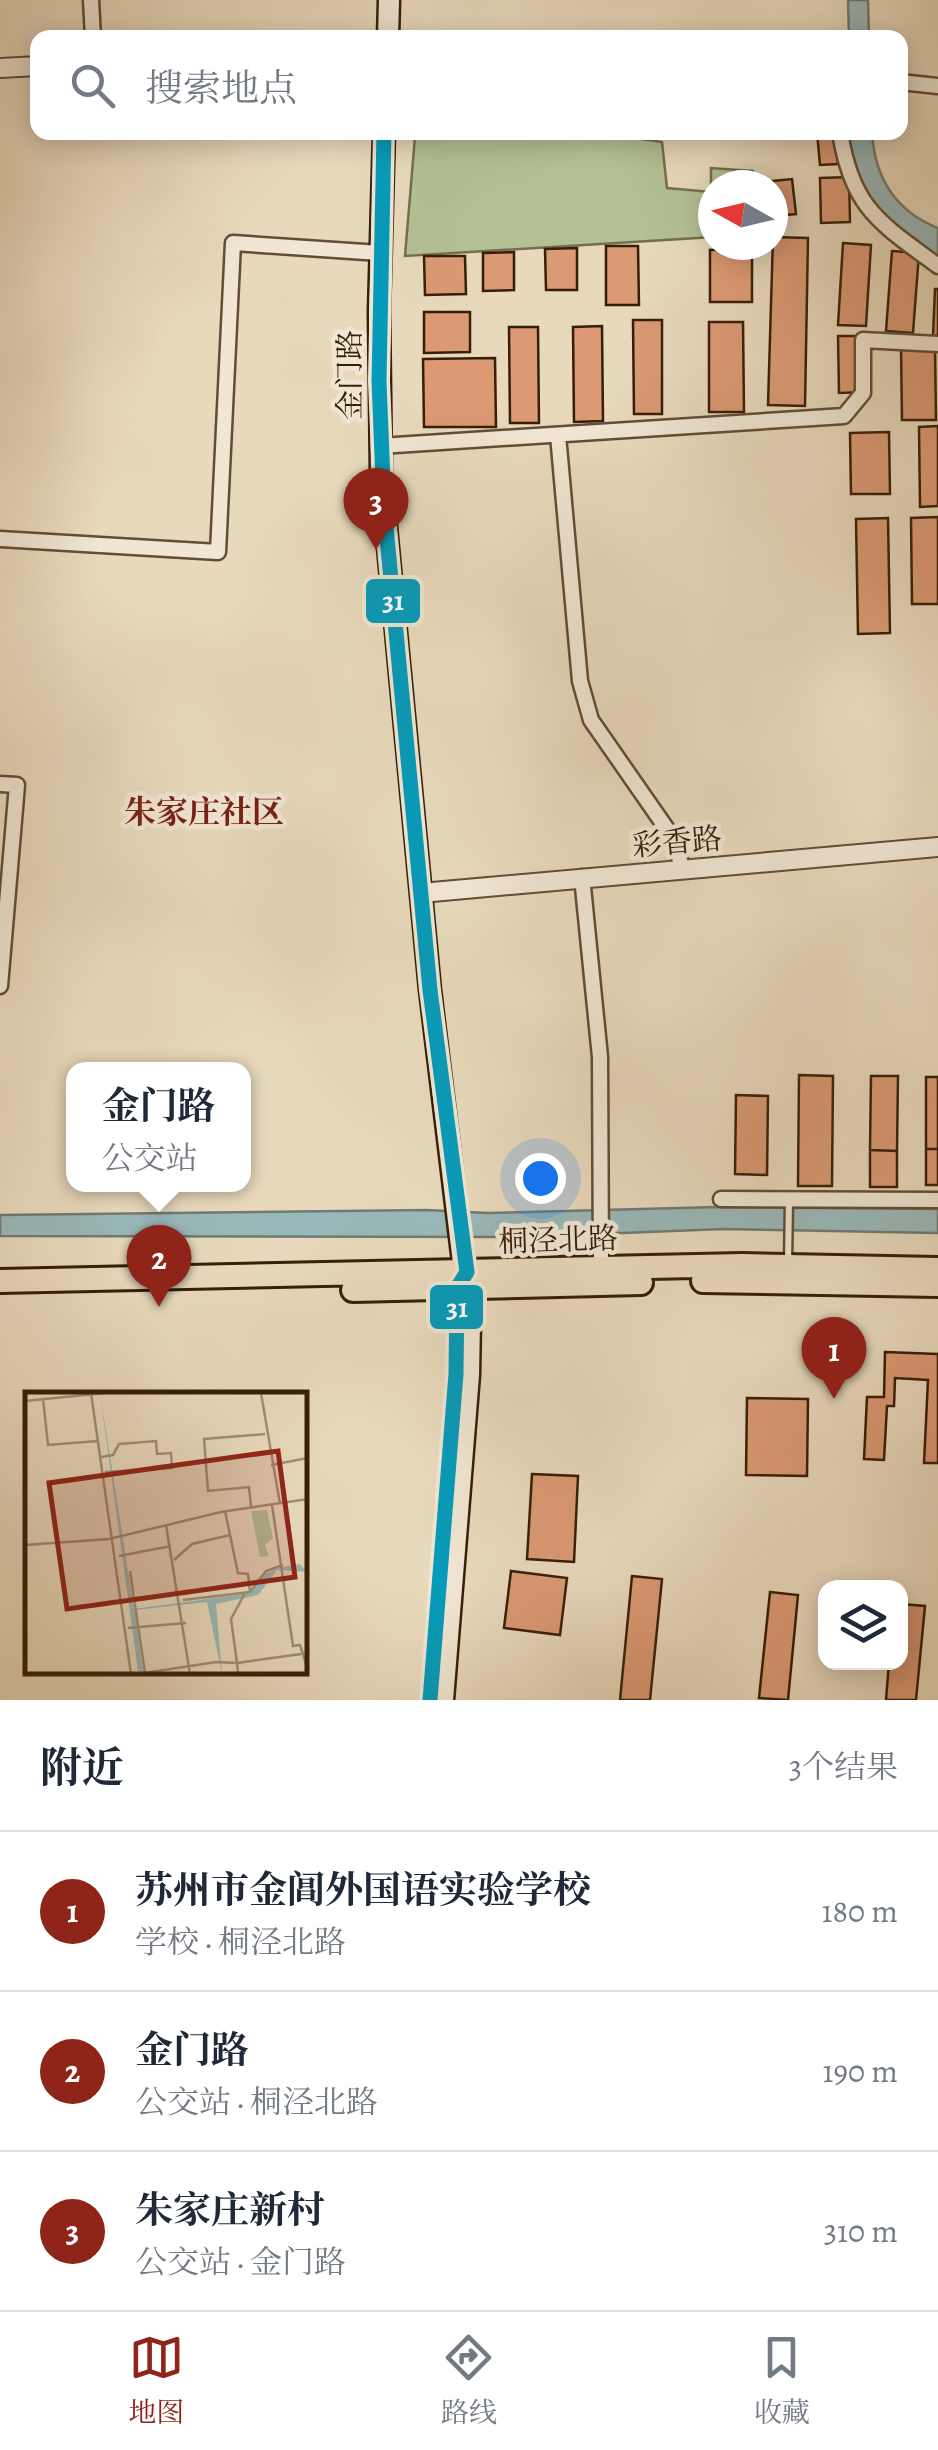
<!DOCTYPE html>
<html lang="zh">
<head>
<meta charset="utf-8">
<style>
	:root { --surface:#fff; --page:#f2f2f3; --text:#1f2937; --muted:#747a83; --line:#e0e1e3; --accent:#8f2418 }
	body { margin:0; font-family:Alegreya,"Noto Serif SC",serif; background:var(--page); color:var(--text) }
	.controls { position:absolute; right:30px; bottom:30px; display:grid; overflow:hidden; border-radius:20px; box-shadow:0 5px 25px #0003 }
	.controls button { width:90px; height:90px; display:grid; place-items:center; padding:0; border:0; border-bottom:2px solid var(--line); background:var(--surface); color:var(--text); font:50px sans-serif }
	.compass { position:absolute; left:698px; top:170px; width:90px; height:90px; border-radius:50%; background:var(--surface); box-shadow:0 5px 25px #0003; rotate:278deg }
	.you { position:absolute; left:540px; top:1178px; width:35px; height:35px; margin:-25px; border:8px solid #fff; border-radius:50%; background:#1a73e8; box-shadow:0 0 0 15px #1a73e833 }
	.badge { display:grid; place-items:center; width:65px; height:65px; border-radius:50%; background:var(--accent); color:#fff; font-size:32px; font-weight:700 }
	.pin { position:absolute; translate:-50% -82px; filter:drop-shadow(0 2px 5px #0008) }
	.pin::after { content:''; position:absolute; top:52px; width:35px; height:30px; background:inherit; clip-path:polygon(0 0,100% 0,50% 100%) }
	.popup { position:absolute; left:66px; top:1062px; width:185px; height:130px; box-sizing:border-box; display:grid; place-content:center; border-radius:20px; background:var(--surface); filter:drop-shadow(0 2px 8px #0005); font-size:32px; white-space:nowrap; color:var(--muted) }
	.popup b { font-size:38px; color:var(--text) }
	.popup::after { content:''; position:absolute; left:50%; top:100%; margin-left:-20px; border:20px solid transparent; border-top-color:var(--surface) }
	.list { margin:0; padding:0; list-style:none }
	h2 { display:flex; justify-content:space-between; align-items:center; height:130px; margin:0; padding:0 40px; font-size:42px }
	h2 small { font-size:32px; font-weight:400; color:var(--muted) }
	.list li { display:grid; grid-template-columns:65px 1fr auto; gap:30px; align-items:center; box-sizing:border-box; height:160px; padding:0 40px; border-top:2px solid var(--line) }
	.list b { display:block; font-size:38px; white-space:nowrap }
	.list p { margin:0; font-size:32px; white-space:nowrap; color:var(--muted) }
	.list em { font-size:32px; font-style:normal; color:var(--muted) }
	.icon { flex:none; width:55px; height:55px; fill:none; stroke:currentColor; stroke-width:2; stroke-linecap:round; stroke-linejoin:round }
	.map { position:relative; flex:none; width:938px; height:1700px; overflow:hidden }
	.search { position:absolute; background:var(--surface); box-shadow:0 5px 25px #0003; left:30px; right:30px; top:30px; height:110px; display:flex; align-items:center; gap:25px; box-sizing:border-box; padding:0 35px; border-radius:20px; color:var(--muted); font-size:38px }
	.sheet { height:610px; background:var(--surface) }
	nav { display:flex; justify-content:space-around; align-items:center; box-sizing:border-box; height:140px; border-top:2px solid var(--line); background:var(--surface); font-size:28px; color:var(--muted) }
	nav a { display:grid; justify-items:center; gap:5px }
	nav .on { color:var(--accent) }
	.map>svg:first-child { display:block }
	.green { fill:#b3c093; stroke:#756f4d; stroke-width:2.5 }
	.water { fill:#99b8b9; stroke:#727a72; stroke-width:2.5 }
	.building { fill:#db9974; stroke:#371e07; stroke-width:2.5 }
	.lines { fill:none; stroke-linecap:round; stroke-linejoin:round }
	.service-casing { stroke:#634d34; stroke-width:11 }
	.minor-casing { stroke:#634d34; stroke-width:19 }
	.tertiary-casing { stroke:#634d34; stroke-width:22 }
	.secondary-casing { stroke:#371e07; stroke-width:25 }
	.primary-casing { stroke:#371e07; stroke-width:28 }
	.service { stroke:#f0e6d3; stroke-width:6 }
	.minor { stroke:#f0e6d3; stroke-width:14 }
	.tertiary { stroke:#f0e6d3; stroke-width:18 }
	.secondary { stroke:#f0e6d3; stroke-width:20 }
	.primary { stroke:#e8d9bc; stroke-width:22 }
	.bus-1-casing { stroke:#f0e6d3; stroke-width:22 }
	.bus-1 { stroke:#069bba; stroke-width:15 }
	.labels { text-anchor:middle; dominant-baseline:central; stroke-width:9; stroke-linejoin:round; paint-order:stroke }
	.street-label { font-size:30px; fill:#371e07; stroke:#f0e6d3 }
	.neighbourhood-label { font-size:32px; font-weight:bold; fill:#7a1f14; stroke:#f0e6d3 }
	.inset-road { fill:none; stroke:#a18e74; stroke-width:2.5 }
	.view { fill:#8f2418; fill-opacity:0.15; stroke:#8f2418; stroke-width:5 }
	.inset-edge { fill:none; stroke:#371e07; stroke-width:5 }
	.line-badge { stroke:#f0e6d3; stroke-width:4 }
	.badge-label { font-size:28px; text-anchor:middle; font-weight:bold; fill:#fff }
</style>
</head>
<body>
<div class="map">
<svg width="938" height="1700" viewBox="0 0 938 1700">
	<rect width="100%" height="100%" fill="#e8d9bc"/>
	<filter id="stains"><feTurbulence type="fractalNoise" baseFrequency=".002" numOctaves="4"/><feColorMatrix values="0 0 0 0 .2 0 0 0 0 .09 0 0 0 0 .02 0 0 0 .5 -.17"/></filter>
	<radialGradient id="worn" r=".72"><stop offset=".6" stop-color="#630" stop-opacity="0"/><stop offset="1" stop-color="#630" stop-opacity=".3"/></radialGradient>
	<path class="green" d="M474,132L633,133L634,138L662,142L667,188L711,192V168L753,171L754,185H713V237L405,256L415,137Z"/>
	<path class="water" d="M848,0H868L869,37H849Z
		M849,133H872C875,178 895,211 938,228V259C889,221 854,201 849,133Z
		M716,1207L938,1209V1233L724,1229L521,1237L0,1236V1215L427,1210L487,1213Z"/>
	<path class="building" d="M817,132H835L838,164L820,165Z
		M849,177L850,222L821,223L820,178Z
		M792,179L796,214L773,216V185H763V182Z
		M773,237L808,238L805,406L768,405Z
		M843,243L871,245L866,326L838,325Z
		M606,246H638L639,305H606Z
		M577,248V290H546L545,249Z
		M752,249V302H710V250Z
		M892,251L919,253L913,333L886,331Z
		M514,252V290L483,291V253Z
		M424,256H465L466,294L425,295Z
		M935,289H938V336H933Z
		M424,312H470V352L424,353Z
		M633,320H662V414H634Z
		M709,322H743L744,412H709Z
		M602,326L603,421L574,422L573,327Z
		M509,327H538L539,423H510Z
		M838,336H866L867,392L839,393Z
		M901,348H935L936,420H902Z
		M495,358L496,427H424L423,359Z
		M938,426V506L920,507L919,427Z
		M889,432L890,494H851L850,433Z
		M938,517V604H912L911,518Z
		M888,518L890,633L858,634L856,519Z
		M799,1075L833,1076L832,1186H798Z
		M871,1076H898L897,1151L870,1150Z
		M926,1077H938V1149H926Z
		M736,1095L768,1096L767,1175L735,1174Z
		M926,1149H938V1185H926Z
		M870,1150L897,1151V1187H870Z
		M885,1352L938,1354V1463H924L928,1380L895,1378L894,1406H887L884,1460L864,1459L867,1397H884Z
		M747,1398L808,1399L807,1476L746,1475Z
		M532,1474L578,1476L574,1562L527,1559Z
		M511,1571L567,1578L560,1635L504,1628Z
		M632,1576L662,1579L650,1700H620Z
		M770,1592L798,1595L788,1700L759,1698Z
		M900,1604L925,1606L916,1700H886L889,1662H900Z"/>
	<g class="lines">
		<defs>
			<path id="service" d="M788,1263L789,1201"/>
			<path id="minor" d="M91,0L93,38
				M900,82L938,86
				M840,132C852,209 880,223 938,266
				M558,435L580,681L591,720L671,835L683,869
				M380,446L844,416L863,393V340L938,344
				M0,539L218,552L233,243L380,253
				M0,784L17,785L0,986
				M582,877L600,1057L601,1268
				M721,1199L938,1200"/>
			<path id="tertiary" d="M0,68L38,66
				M421,893L938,847"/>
			<path id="secondary" d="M388,38L389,0
				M384,132L379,312L381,474L430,990L470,1320L469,1375L443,1700"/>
			<path id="primary" d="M0,1281L743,1265L938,1269
				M703,1281L938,1285
				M353,1290L641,1283"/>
		</defs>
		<use href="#service" class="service-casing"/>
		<use href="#minor" class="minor-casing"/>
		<use href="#tertiary" class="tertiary-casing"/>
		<use href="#secondary" class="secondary-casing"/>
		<use href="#primary" class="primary-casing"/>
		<use href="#service" class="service"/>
		<use href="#minor" class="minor"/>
		<use href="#tertiary" class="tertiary"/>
		<use href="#secondary" class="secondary"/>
		<use href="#primary" class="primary"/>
		<defs>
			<path id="bus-1" d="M384,132L379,381L384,506L430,990L467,1272L457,1288L456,1374L430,1700"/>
		</defs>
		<use href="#bus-1" class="bus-1-casing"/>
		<use href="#bus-1" class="bus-1"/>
	</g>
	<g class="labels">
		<g class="street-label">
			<text transform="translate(350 375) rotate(-90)">金门路</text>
			<text transform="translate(677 842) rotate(-5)">彩香路</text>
			<text transform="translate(558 1240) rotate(-2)">桐泾北路</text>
		</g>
		<g class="neighbourhood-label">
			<text x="204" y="812">朱家庄社区</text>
		</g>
	</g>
	<g transform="translate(25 1392)">
		<rect width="282" height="282" fill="#e8d9bc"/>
		<path d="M242,118L248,146L240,153L244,164L235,165L226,119Z" fill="#b3c093"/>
		<path d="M75,1L109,217L226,201L241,181L258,175L275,172L282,180L252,178L233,203L191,212L197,282L182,210L110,218L118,280L113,279Z" fill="#99b8b9"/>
		<path class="inset-road" d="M66,1L106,282M236,1L255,112M18,7L23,53L73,49M0,9L80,1M76,65L88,63L94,52L131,49L132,62L146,61L147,76L80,80M246,73L283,66M247,113L268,254L275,253L283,278M226,115L224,95L183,99L179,47L240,42M200,119L213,181L223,182L225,200M141,133L165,282M0,153L84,147L196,120L283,107M94,164L146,154M149,168L167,152L205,143M105,179L120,281M220,201L206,227L212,271L276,262M158,208L225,200L241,179L258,173M103,236L161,231M113,282L191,270L212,271L213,282"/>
		<path class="view" d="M253,59L270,185L42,217L24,91Z"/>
		<rect width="282" height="282" class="inset-edge"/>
	</g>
	<g class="line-badge">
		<rect x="364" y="577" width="58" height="48" rx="10" fill="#069bba"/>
		<rect x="428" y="1283" width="57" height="48" rx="10" fill="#069bba"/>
	</g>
	<g class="badge-label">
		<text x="393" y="610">31</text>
		<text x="457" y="1317">31</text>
	</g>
	<rect width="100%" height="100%" filter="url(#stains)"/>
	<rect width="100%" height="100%" fill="url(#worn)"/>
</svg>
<div class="controls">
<button><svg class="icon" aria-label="layers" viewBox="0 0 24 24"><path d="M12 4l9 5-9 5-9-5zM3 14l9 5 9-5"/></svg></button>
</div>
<svg class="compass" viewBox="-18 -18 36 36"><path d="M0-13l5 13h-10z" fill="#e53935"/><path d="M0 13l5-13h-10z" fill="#747a83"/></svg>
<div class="you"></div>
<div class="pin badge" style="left:834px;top:1399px">1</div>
<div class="pin badge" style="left:159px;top:1307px">2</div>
<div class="popup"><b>金门路</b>公交站</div>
<div class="pin badge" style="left:376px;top:550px">3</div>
<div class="search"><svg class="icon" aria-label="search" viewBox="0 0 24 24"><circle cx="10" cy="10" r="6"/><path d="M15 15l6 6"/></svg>搜索地点</div>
</div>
<section class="sheet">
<h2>附近<small>3个结果</small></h2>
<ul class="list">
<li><span class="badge">1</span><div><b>苏州市金阊外国语实验学校</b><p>学校 · 桐泾北路</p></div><em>180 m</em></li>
<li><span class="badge">2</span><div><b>金门路</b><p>公交站 · 桐泾北路</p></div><em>190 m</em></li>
<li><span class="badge">3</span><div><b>朱家庄新村</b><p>公交站 · 金门路</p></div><em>310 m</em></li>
</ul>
</section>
<nav>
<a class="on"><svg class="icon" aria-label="map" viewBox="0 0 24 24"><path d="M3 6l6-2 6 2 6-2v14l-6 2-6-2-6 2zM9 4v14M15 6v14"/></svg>地图</a>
<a><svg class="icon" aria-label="directions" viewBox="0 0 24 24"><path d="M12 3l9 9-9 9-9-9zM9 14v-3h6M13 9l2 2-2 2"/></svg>路线</a>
<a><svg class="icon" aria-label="saved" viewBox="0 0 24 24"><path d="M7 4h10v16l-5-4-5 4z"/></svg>收藏</a>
</nav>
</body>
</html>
